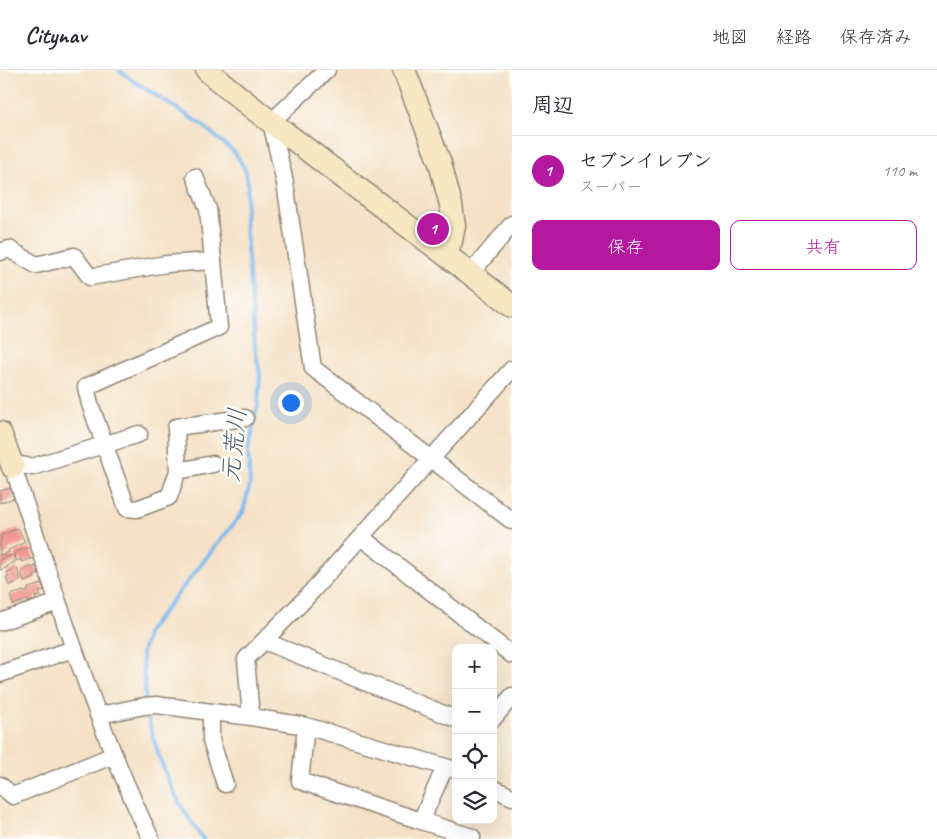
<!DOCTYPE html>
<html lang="ja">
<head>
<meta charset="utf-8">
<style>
	:root { --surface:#fff; --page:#f7f7f7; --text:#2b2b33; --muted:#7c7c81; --line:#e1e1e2; --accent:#b5179e }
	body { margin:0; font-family:Caveat,"Klee One",sans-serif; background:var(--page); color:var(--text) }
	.controls { position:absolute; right:15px; bottom:15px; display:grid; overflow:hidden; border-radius:10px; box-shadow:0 5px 20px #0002 }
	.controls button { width:45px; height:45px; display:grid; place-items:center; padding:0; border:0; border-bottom:1px solid var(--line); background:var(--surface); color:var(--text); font:25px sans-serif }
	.you { position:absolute; left:290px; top:332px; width:18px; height:18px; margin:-12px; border:4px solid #fff; border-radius:50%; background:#1a73e8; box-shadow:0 0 0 8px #1a73e833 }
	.badge { display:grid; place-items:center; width:32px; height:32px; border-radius:50%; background:var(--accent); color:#fff; font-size:16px; font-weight:700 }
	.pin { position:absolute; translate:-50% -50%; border:2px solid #fff; box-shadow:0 1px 5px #0006 }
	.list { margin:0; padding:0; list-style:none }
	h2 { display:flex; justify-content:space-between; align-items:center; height:65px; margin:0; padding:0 20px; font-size:21px }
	h2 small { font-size:16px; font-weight:400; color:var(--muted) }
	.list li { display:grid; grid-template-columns:32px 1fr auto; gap:15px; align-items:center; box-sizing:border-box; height:70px; padding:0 20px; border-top:1px solid var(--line) }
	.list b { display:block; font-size:19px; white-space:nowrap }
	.list p { margin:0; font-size:16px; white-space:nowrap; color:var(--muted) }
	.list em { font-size:16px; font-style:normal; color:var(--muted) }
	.actions { display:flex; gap:10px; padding:15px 20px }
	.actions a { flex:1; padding:11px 0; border:1px solid var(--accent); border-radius:10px; text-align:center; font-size:18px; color:var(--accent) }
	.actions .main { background:var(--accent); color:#fff }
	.icon { flex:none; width:28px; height:28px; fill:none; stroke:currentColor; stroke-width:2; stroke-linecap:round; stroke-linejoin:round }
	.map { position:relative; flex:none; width:512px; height:769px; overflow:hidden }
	header { display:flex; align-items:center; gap:30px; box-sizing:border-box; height:70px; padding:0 25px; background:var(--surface); border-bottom:1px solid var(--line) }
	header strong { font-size:24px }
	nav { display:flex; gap:28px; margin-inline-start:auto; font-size:18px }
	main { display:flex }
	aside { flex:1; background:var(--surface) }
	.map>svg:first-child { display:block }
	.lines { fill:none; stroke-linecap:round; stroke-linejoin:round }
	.stream { stroke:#7ab7ed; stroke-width:4 }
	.building { fill:#f29991 }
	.street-casing { stroke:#908678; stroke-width:19 }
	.secondary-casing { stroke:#908678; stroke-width:25 }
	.street { stroke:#fff; stroke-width:16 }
	.secondary { stroke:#f7e8c3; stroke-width:22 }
	.labels { text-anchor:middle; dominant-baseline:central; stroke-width:5; stroke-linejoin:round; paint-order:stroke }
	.water-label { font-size:25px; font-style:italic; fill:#475c6f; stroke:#fdfcf7 }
</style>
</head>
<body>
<header>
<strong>Citynav</strong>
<nav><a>地図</a><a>経路</a><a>保存済み</a></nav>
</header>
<main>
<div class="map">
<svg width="512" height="769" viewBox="0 0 512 769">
	<rect width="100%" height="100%" fill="#fdfcf7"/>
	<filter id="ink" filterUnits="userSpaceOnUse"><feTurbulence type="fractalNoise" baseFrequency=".02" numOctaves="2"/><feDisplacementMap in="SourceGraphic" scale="10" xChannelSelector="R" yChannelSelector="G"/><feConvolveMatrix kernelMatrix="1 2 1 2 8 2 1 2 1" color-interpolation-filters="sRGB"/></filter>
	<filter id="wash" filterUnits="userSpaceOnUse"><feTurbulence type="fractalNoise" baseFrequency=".0096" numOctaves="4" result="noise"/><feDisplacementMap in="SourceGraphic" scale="20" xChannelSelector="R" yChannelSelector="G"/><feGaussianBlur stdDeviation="1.12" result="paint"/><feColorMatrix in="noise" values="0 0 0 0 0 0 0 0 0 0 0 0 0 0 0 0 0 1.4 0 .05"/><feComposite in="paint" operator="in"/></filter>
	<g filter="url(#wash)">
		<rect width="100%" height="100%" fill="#f5e1c6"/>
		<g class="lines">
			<path class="stream" d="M119,0L132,10L201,54L235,83L245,99L248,114L245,150L248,188L255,278L260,304L258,334L248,380L250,414L243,442L148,561L142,583L146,633
				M146,640C153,669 162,699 176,726C183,741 194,755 203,769"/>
		</g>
		<g id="blocks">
			<path class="building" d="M10,418L14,428L0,433V421Z
				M18,458L25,472L8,480L9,482L0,486V470H2L0,466Z
				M30,477L34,488L22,492L21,489L17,491L14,483Z
				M13,485L15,492L8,495V497L0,500V489Z
				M31,496L32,498L36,496L39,504L34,506L35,508L24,512L21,502Z
				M17,498L21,510L9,516L6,507H9L7,502Z
				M42,514L44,520L39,522L41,526L35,527L36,530L29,532L28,530L13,535L10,525L24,521L25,523L27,522L28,518Z"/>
		</g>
	</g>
	<g filter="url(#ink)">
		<use href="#blocks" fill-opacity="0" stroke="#908678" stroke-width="1"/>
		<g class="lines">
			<defs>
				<path id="street" d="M327,0L271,52L285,113L313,298L512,451
					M0,182L9,179L36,195L74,186L90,207L166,194L213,191L208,139L195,107
					M213,191L219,257L86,317L90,334L127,438L137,439L169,427L178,401L176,357L245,348
					M471,203L512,154
					M139,364L32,397L21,395L13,397C55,522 94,650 151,769
					M178,401L213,394
					M361,467L512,585
					M0,552L58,532
					M264,571L456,649
					M0,604L73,579
					M211,642V670L225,714
					M100,645L144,636L157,635L251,647L306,656L456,700
					M251,647L246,589L303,531L512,299
					M493,649L512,626
					M306,656L300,711L421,751L445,697
					M0,715L13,726L114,685
					M493,718L512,727
					M421,751L472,767L471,769"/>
				<path id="secondary" d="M207,0C239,29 274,54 309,81C376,133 445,183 512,236
					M404,0L440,93L451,135L454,156L451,171L445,183
					M0,363L13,397"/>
			</defs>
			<use href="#street" class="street-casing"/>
			<use href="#secondary" class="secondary-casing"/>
			<use href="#street" class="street"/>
			<use href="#secondary" class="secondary"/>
		</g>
	</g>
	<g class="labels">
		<g class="water-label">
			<text transform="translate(234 375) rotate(-84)">元荒川</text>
		</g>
	</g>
</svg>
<div class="controls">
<button>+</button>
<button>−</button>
<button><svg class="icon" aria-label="locate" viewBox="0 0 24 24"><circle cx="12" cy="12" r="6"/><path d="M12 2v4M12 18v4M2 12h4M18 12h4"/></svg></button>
<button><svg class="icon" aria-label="layers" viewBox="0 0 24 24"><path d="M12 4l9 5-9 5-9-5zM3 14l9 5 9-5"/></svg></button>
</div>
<div class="you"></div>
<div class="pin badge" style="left:433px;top:159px">1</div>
</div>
<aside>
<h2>周辺<small></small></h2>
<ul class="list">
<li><span class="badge">1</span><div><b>セブンイレブン</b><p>スーパー</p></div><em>110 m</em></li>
</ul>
<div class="actions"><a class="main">保存</a><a>共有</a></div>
</aside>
</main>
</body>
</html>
